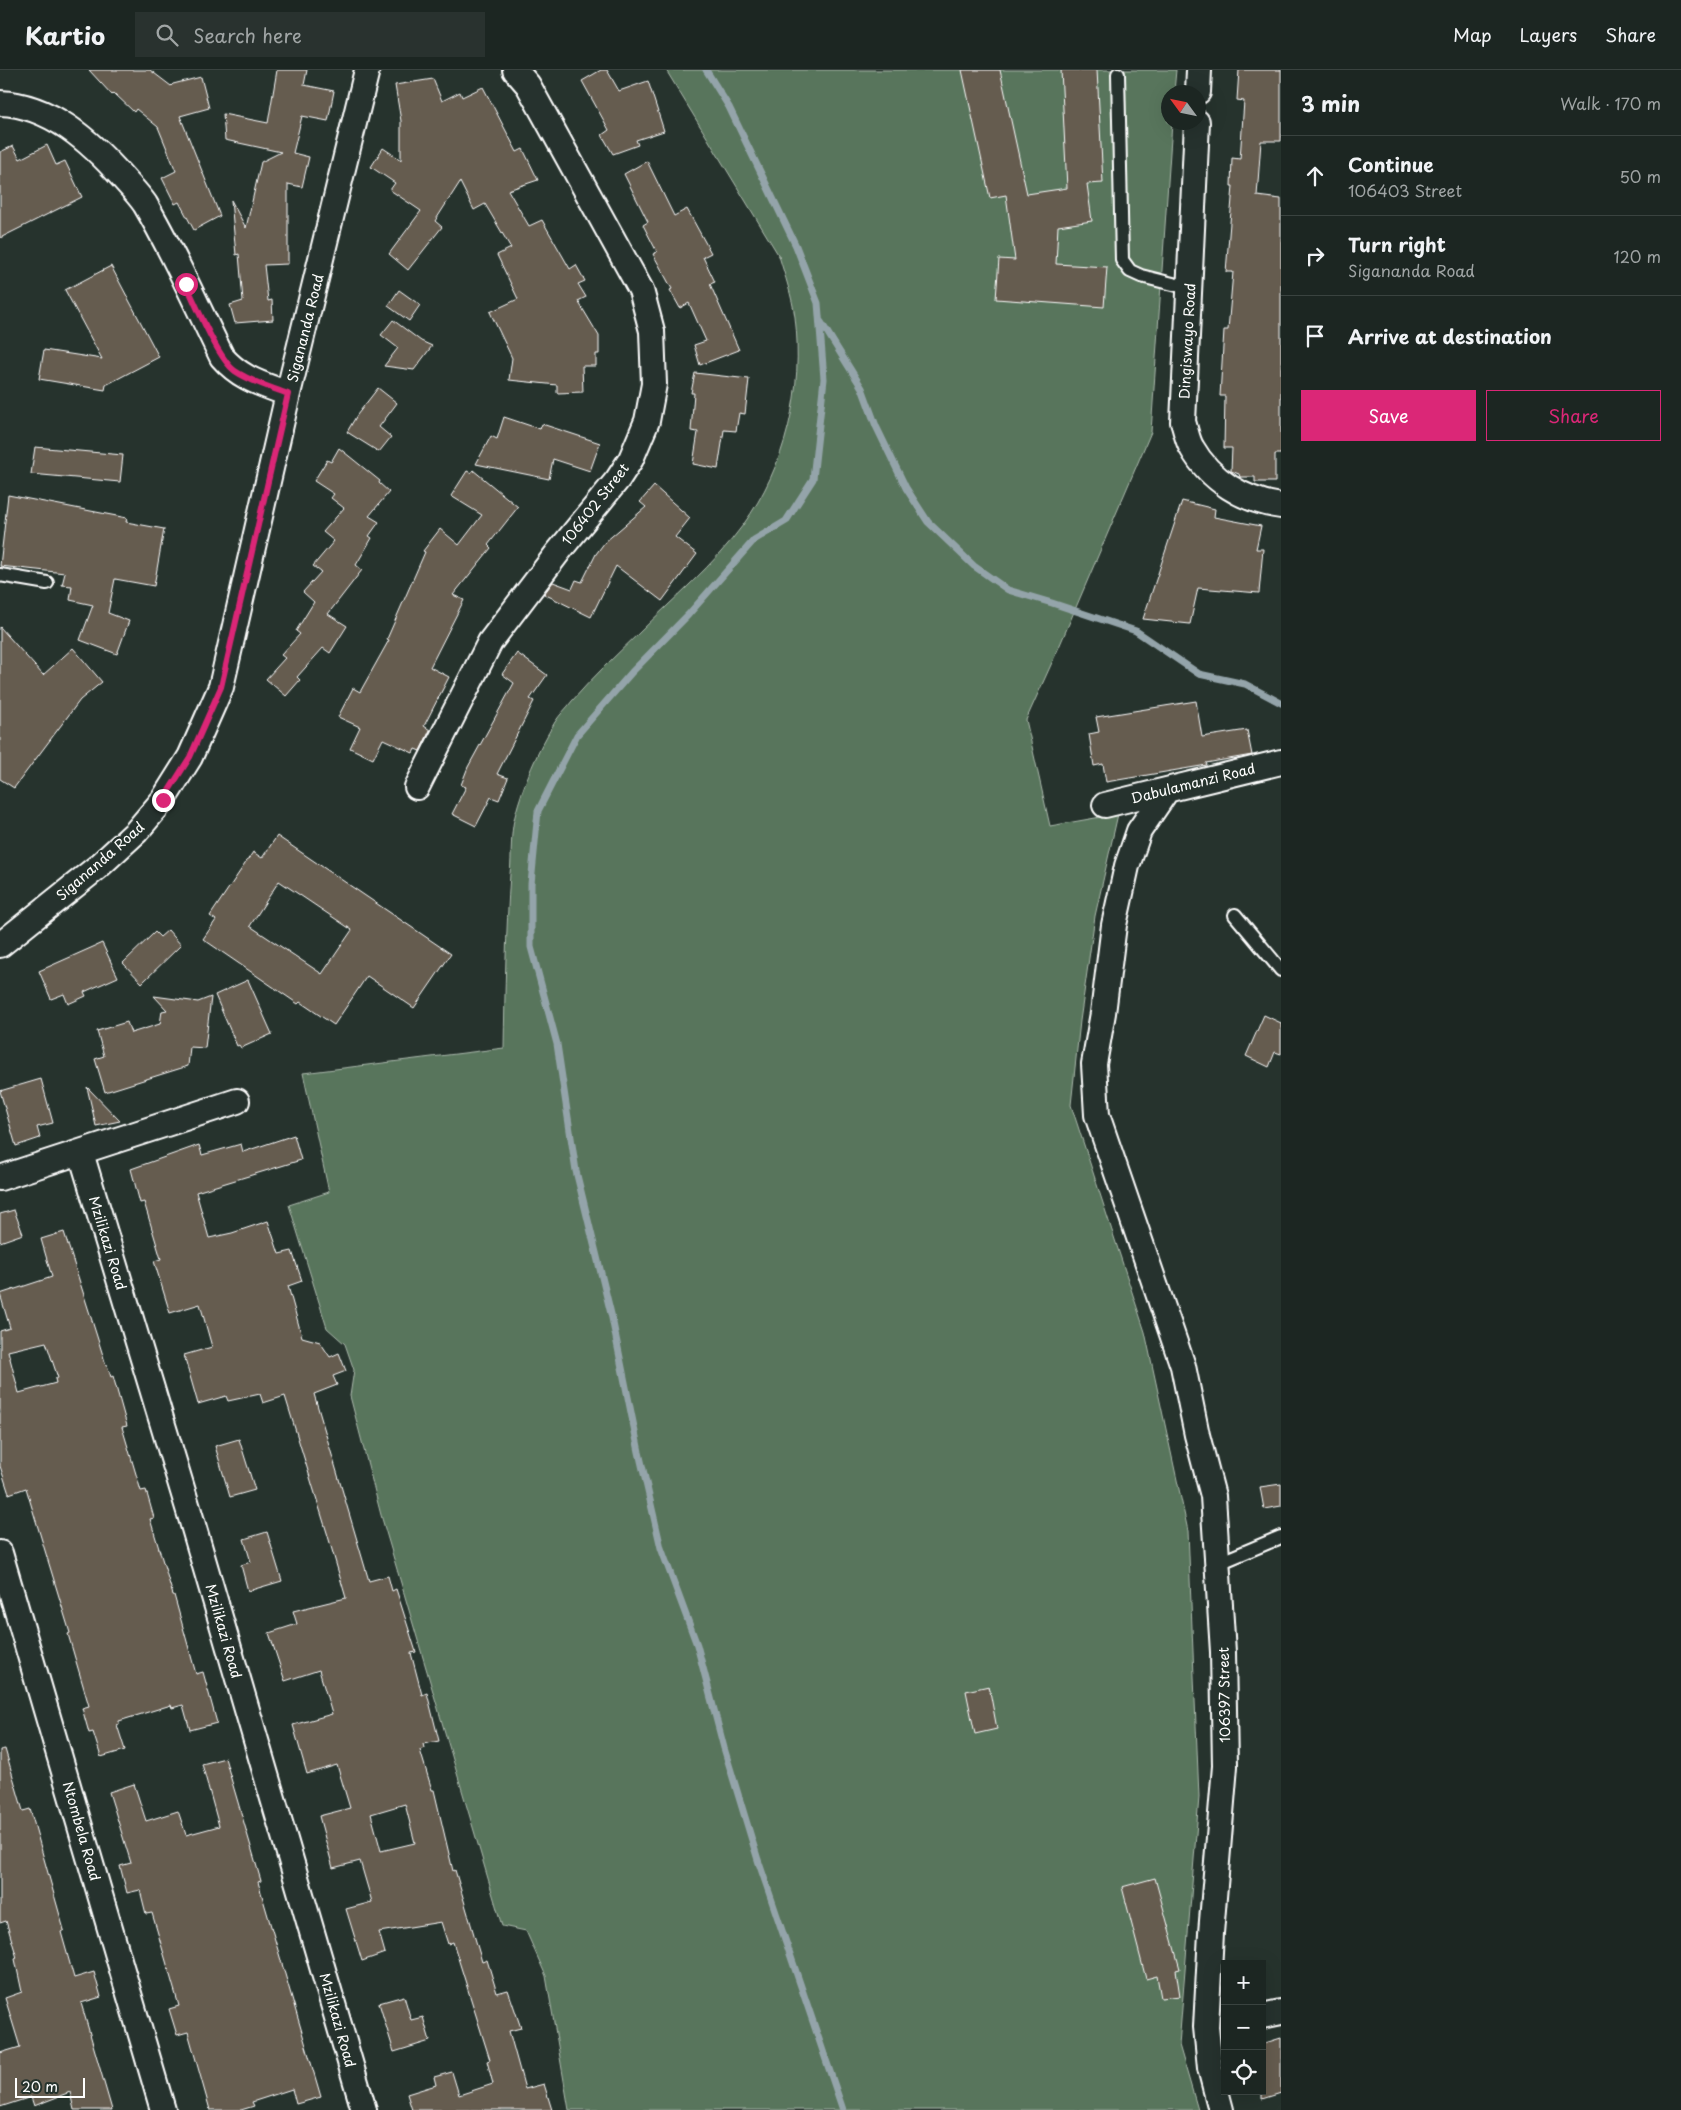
<!DOCTYPE html>
<html lang="en">
<head>
<meta charset="utf-8">
<style>
	:root { --surface:#1c2622; --page:#29322f; --text:#f1f3f6; --muted:#a0a5a5; --line:#3a4340; --accent:#db2777 }
	body { margin:0; font-family:"Playpen Sans",sans-serif; background:var(--page); color:var(--text) }
	.controls { position:absolute; right:15px; bottom:15px; display:grid; overflow:hidden; border-radius:0px; box-shadow:0 5px 20px #0002 }
	.controls button { width:45px; height:45px; display:grid; place-items:center; padding:0; border:0; border-bottom:1px solid var(--line); background:var(--surface); color:var(--text); font:25px sans-serif }
	.compass { position:absolute; left:1161px; top:15px; width:45px; height:45px; border-radius:50%; background:var(--surface); box-shadow:0 5px 20px #0002; rotate:303deg }
	.scale { position:absolute; left:15px; bottom:12px; width:70px; box-sizing:border-box; padding-left:5px; border:2px solid #fff; border-top:0; font-size:14px; line-height:18px; white-space:nowrap; color:#fff; -webkit-text-stroke:4px #26332d; paint-order:stroke }
	.stop { position:absolute; width:15px; height:15px; margin:-11px; border:4px solid #db2777; border-radius:50%; background:#fff }
	.stop.end { background:#db2777; border-color:#fff; box-shadow:0 1px 5px #0008 }
	.list { margin:0; padding:0; list-style:none }
	h2 { display:flex; justify-content:space-between; align-items:center; height:65px; margin:0; padding:0 20px; font-size:21px }
	h2 small { font-size:16px; font-weight:400; color:var(--muted) }
	.list li { display:grid; grid-template-columns:32px 1fr auto; gap:15px; align-items:center; box-sizing:border-box; height:80px; padding:0 20px; border-top:1px solid var(--line) }
	.list b { display:block; font-size:19px; white-space:nowrap }
	.list p { margin:0; font-size:16px; white-space:nowrap; color:var(--muted) }
	.list em { font-size:16px; font-style:normal; color:var(--muted) }
	.actions { display:flex; gap:10px; padding:15px 20px }
	.actions a { flex:1; padding:11px 0; border:1px solid var(--accent); border-radius:0px; text-align:center; font-size:18px; color:var(--accent) }
	.actions .main { background:var(--accent); color:#fff }
	.icon { flex:none; width:28px; height:28px; fill:none; stroke:currentColor; stroke-width:2; stroke-linecap:round; stroke-linejoin:round }
	.map { position:relative; flex:none; width:1281px; height:2040px; overflow:hidden }
	header { display:flex; align-items:center; gap:30px; box-sizing:border-box; height:70px; padding:0 25px; background:var(--surface); border-bottom:1px solid var(--line) }
	header strong { font-size:24px }
	nav { display:flex; gap:28px; margin-inline-start:auto; font-size:18px }
	.search { width:350px; height:45px; background:var(--page); display:flex; align-items:center; gap:12px; box-sizing:border-box; padding:0 18px; border-radius:0px; color:var(--muted); font-size:19px }
	main { display:flex }
	aside { flex:1; background:var(--surface) }
	.map>svg:first-child { display:block }
	.green { fill:#58755c; stroke:#acbaae }
	.lines { fill:none; stroke-linecap:round; stroke-linejoin:round }
	.stream { stroke:#94a4aa; stroke-width:7 }
	.building { fill:#655b50; stroke:#fff; fill-rule:evenodd }
	.service-casing { stroke:#fff; stroke-width:16 }
	.minor-casing { stroke:#fff; stroke-width:28 }
	.service { stroke:#26332d; stroke-width:12 }
	.minor { stroke:#26332d; stroke-width:24 }
	.route { stroke:#db2777; stroke-width:6 }
	.labels { text-anchor:middle; dominant-baseline:central; stroke-width:4.5; stroke-linejoin:round; paint-order:stroke }
	.street-label { font-size:14px; fill:#fff; stroke:#26332d }
</style>
</head>
<body>
<header>
<strong>Kartio</strong>
<div class="search"><svg class="icon" aria-label="search" viewBox="0 0 24 24"><circle cx="10" cy="10" r="6"/><path d="M15 15l6 6"/></svg>Search here</div>
<nav><a>Map</a><a>Layers</a><a>Share</a></nav>
</header>
<main>
<div class="map">
<svg width="1281" height="2040" viewBox="0 0 1281 2040">
	<rect width="100%" height="100%" fill="#26332d"/>
	<filter id="ink" filterUnits="userSpaceOnUse"><feTurbulence type="fractalNoise" baseFrequency=".02" numOctaves="2"/><feDisplacementMap in="SourceGraphic" scale="10" xChannelSelector="R" yChannelSelector="G"/><feConvolveMatrix kernelMatrix="1 2 1 2 8 2 1 2 1" color-interpolation-filters="sRGB"/></filter>
	<g filter="url(#ink)">
		<path class="green" d="M666,0H1176L1174,22H1168V52L1172,53L1151,362L1059,577L1026,650L1050,756L1118,744L1095,846L1080,951L1071,1035L1145,1262L1188,1461L1199,1727L1179,1975L1198,2040H569L546,1906L526,1861L502,1856L381,1445L350,1326L354,1300L345,1274L327,1258L289,1135L329,1122L303,1003L504,978C505,920 506,862 510,804C512,786 510,764 515,746C523,714 538,680 555,652C560,644 567,638 572,631C593,607 615,586 638,564C673,529 714,495 743,455C786,396 804,319 795,247C792,226 785,206 779,186Z"/>
		<g class="lines">
			<path class="stream" d="M706,0L729,37L796,176L818,233L824,309L813,409L786,451L754,470L688,545L632,602L577,665L538,741L531,814V877L557,974L576,1101L612,1248L639,1382L661,1478L697,1575L724,1678L758,1790L843,2040
				M821,252L862,318L876,356L906,418L928,452L974,496L1008,520L1052,533L1136,561L1199,604L1245,614L1281,633"/>
		</g>
		<path class="building" d="M89,0H150L171,16L173,14L201,7L209,38L180,46L220,146L194,160L179,132L175,134L162,108L176,101L158,57L136,39L134,42L114,23L112,25Z
			M277,0H307L304,15L334,21L328,51L302,46L293,83L309,87L302,117L288,114V194L264,195L268,231L272,230L273,250L235,253L230,235L243,231L239,184L236,185L231,130L246,158L261,92L281,82L225,70L223,44L268,53Z
			M601,0H607L619,21L648,11L664,61L636,70L638,75L613,84L602,65L609,60L582,11Z
			M962,0H1000L1027,124L1067,118L1061,0H1097L1103,113L1087,114L1092,151L1058,156L1056,194L1107,197L1104,237L996,229L999,189L1015,190L1006,125L990,128Z
			M1239,0H1281V71H1261L1257,126L1281,129V384H1275V412H1255V407H1240L1239,404L1231,401L1232,378H1224L1225,326H1220L1224,260H1228L1233,202H1226L1233,116H1231L1232,88L1240,89L1244,31L1237,30Z
			M433,9L442,31L460,22L462,27L483,17L517,82L523,79L538,110L508,120L529,156L542,150L570,199L576,195L585,211L578,214L586,227L578,231L599,266V284H596V296H582L583,322L557,323V315L509,310L512,288L490,242L518,229L497,185L511,178L485,134L474,140L460,112L435,151L442,157L408,200L389,184L421,141L390,120L395,113L371,97L383,78L401,90V51L395,15Z
			M47,75L56,95L65,91L82,127L0,168V82L13,76L20,89Z
			M647,91L674,146L687,139L711,183L703,187L715,212L710,214L739,280L700,295L694,275L706,271L689,233L680,238L670,220L672,219L653,184L657,182L643,155L648,152L624,104Z
			M111,196L159,287L106,315L105,320L39,309L44,280L102,289L65,220Z
			M399,220L420,235L409,251L388,236Z
			M393,250L421,271L432,276L414,300L384,296L398,278L381,265Z
			M695,303L749,309L745,344L739,343L736,361L724,360L718,399L693,394L698,362L691,361L694,323H691Z
			M378,318L397,333L379,357L391,367L379,382L347,362L357,345Z
			M504,347L540,359L542,354L600,373L590,401L553,389L549,409L476,394L491,366L497,369Z
			M35,377L123,385L120,412L31,404Z
			M339,378L380,411L379,413L389,422L369,446L379,452L369,466L372,468L356,495L362,500L328,544L347,556L330,583L323,578L297,607L300,610L286,626L266,609L285,588L281,585L300,564L296,561L314,532L303,522L321,502L313,496L334,471L323,462L344,438L331,428L334,424L314,411L327,390L331,392Z
			M473,400L518,437L488,475L491,478L453,525L464,530L430,597L449,607L424,656L430,660L420,681L415,679L413,683L383,669L373,689L350,678L360,657L338,647L353,618L360,622L389,570L387,569L425,482L423,481L440,459L459,475L482,445L451,426L467,401L471,403Z
			M654,416L690,448L675,467L697,484L662,531L616,496L591,547L544,524L553,512L572,519L576,510L582,512L596,484L605,472L646,437L640,432Z
			M8,425L127,448L126,452L164,459L154,516L115,509L108,543L129,551L117,584L80,570L93,535L70,530L72,516L62,515L65,503L0,496Z
			M1182,431L1215,439L1214,447L1261,456L1256,479H1263L1259,523L1198,518L1190,554L1143,549Z
			M0,557L43,605L73,578L102,612L80,630L14,718L0,709Z
			M517,583L547,605L530,629L534,631L497,704L508,708L499,730L491,727L476,756L452,744L466,717L461,715L468,697L514,613L502,604Z
			M1196,631L1202,667L1247,660L1252,685L1206,693L1207,695L1106,712L1103,694L1094,696L1089,664L1099,662L1096,647Z
			M277,766L451,884L414,938L367,906L334,955L300,932L298,934L203,869L216,850L210,846L253,782L262,788ZM279,811L352,860L322,904L250,856Z
			M168,860L181,875L142,913L123,893L155,862L160,867Z
			M102,873L118,907L84,922L86,926L68,934L64,924L51,929L39,901Z
			M248,910L272,964L241,978L239,975L237,976L215,925Z
			M154,926L198,932L211,927L205,978L190,977L188,996L105,1022L95,989L104,986L97,961L127,952L131,963L160,954L162,941L167,940Z
			M1264,945L1281,953V984L1275,982L1269,997L1246,986Z
			M41,1009L53,1053L37,1057L40,1068L16,1076L0,1021Z
			M87,1017L120,1051L96,1056Z
			M294,1065L301,1090L196,1122L209,1168L232,1163L268,1151L279,1184L292,1181L302,1211L288,1216L302,1267L320,1272L330,1287L339,1283L346,1301L333,1306L337,1315L314,1324L369,1511L388,1506L392,1521L396,1519L416,1582L411,1583L422,1625L427,1623L439,1671L423,1674L424,1678L420,1680L432,1720H434L453,1801L455,1800L482,1892L487,1890L497,1923L508,1920L521,1958L509,1961L525,2019L544,2014L552,2040H412L407,2024L436,2015L434,2007L452,2002L459,2025L493,2014L487,1991L490,1990L453,1872L448,1874L441,1852L379,1862L385,1883L362,1891L346,1839L372,1832L360,1791L333,1798L319,1746L350,1738L337,1695L307,1704L293,1655L332,1644L319,1600L285,1611L269,1563L297,1554L293,1541L346,1528L328,1466L285,1326L263,1333L260,1324L228,1331L226,1326L198,1334L184,1285L212,1277L200,1234L170,1243L154,1191L161,1189L144,1132L140,1133L131,1099L199,1075L202,1085L241,1074L243,1082ZM405,1734L415,1773L381,1781L371,1744Z
			M14,1140L23,1164L0,1172V1144Z
			M64,1162L106,1295H107L111,1307L113,1306L127,1356L122,1357L141,1421L146,1420L154,1448L150,1449L173,1525H174L196,1604L203,1602L217,1653L190,1660L183,1635L172,1638L171,1635L119,1651V1654L117,1655L125,1680L101,1687L93,1662L89,1663L82,1638L89,1636L68,1564L70,1563L26,1418L9,1424L0,1396V1261L10,1258L0,1224L52,1207L41,1169ZM46,1272L58,1308L55,1309L56,1313L19,1323L8,1281Z
			M239,1369L255,1420L230,1427L215,1376Z
			M1281,1414V1436L1264,1439L1260,1417Z
			M267,1462L282,1511L248,1521L241,1495L251,1492L244,1469Z
			M989,1616L997,1659L975,1664L966,1621Z
			M5,1679L23,1741L30,1739L64,1860L61,1862L74,1908L94,1902L101,1927L81,1933L112,2040H74L70,2022L34,2036L31,2027L0,2037V1983L20,1977L5,1928L22,1922L15,1889L17,1888L6,1851L0,1853V1680Z
			M225,1688L261,1811L258,1812L321,2027L296,2034L292,2019L252,2032L254,2036L241,2040H210L188,1962L177,1965L169,1939L179,1936L152,1843L146,1844L140,1820L127,1823L120,1796L131,1793L109,1722L134,1714L146,1751L178,1741L186,1765L219,1756L202,1694Z
			M1155,1808L1180,1899L1176,1900L1180,1926L1161,1928L1157,1906L1146,1909L1122,1817Z
			M404,1926L411,1950L423,1947L430,1971L394,1982L379,1933Z
			M1281,1968V2023L1262,2029V1974Z"/>
		<g class="lines">
			<defs>
				<path id="service" d="M1118,4L1122,190L1130,201L1141,206L1189,218
					M0,505L47,513
					M1235,845L1281,900
					M1219,1493L1281,1467"/>
				<path id="minor" d="M1198,22L1199,0
					M0,33C51,35 91,72 123,108C130,116 139,125 145,134C174,183 197,236 222,287C241,309 262,314 288,324
					M1197,52L1183,352C1186,360 1187,370 1192,378C1210,410 1244,431 1281,436
					M417,717L490,572L559,481L618,409L631,389L647,351L654,314L652,261L641,220L528,15L515,0
					M1167,720L1139,761L1127,796L1114,855L1103,943L1094,994L1097,1045L1183,1296L1197,1365L1213,1426L1223,1582L1225,1696L1211,1863L1206,1957L1210,1998L1221,2040
					M1105,735L1281,692
					M0,875L99,796L136,762L163,730L190,687L221,617L288,324L367,0
					M81,1083L191,1448L364,2040
					M0,1108L237,1031
					M0,1483L163,2040
					M1262,1946L1281,1942"/>
			</defs>
			<use href="#service" class="service-casing"/>
			<use href="#minor" class="minor-casing"/>
			<use href="#service" class="service"/>
			<use href="#minor" class="minor"/>
		</g>
	</g>
	<g class="lines" filter="url(#ink)">
		<path class="route" d="M163,730L190,687L221,617L288,324C270,317 251,312 235,301C218,289 196,234 186,214"/>
	</g>
	<g class="labels">
		<g class="street-label">
			<text transform="translate(305 258) rotate(-76)">Sigananda Road</text>
			<text transform="translate(1187 271) rotate(-87)">Dingiswayo Road</text>
			<text transform="translate(595 434) rotate(-52)">106402 Street</text>
			<text transform="translate(1193 713) rotate(-14)">Dabulamanzi Road</text>
			<text transform="translate(100 791) rotate(-41)">Sigananda Road</text>
			<text transform="translate(108 1173) rotate(73)">Mzilikazi Road</text>
			<text transform="translate(224 1561) rotate(74)">Mzilikazi Road</text>
			<text transform="translate(1224 1625) rotate(-91)">106397 Street</text>
			<text transform="translate(82 1761) rotate(74)">Ntombela Road</text>
			<text transform="translate(338 1950) rotate(74)">Mzilikazi Road</text>
		</g>
	</g>
</svg>
<div class="controls">
<button>+</button>
<button>−</button>
<button><svg class="icon" aria-label="locate" viewBox="0 0 24 24"><circle cx="12" cy="12" r="6"/><path d="M12 2v4M12 18v4M2 12h4M18 12h4"/></svg></button>
</div>
<svg class="compass" viewBox="-18 -18 36 36"><path d="M0-13l5 13h-10z" fill="#e53935"/><path d="M0 13l5-13h-10z" fill="#a0a5a5"/></svg>
<div class="scale">20 m</div>
<div class="stop" style="left:186px;top:214px"></div>
<div class="stop end" style="left:163px;top:730px"></div>
</div>
<aside>
<h2>3 min<small>Walk · 170 m</small></h2>
<ul class="list">
<li><svg class="icon" aria-label="ahead" viewBox="0 0 24 24"><path d="M12 20V5M6 11l6-6 6 6"/></svg><div><b>Continue</b><p>106403 Street</p></div><em>50 m</em></li>
<li><svg class="icon" aria-label="right" viewBox="0 0 24 24"><path d="M7 20v-9h11M14 6l5 5-5 5"/></svg><div><b>Turn right</b><p>Sigananda Road</p></div><em>120 m</em></li>
<li><svg class="icon" aria-label="arrive" viewBox="0 0 24 24"><path d="M6 21V4h12l-3 4 3 4H6"/></svg><div><b>Arrive at destination</b></div></li>
</ul>
<div class="actions"><a class="main">Save</a><a>Share</a></div>
</aside>
</main>
</body>
</html>
